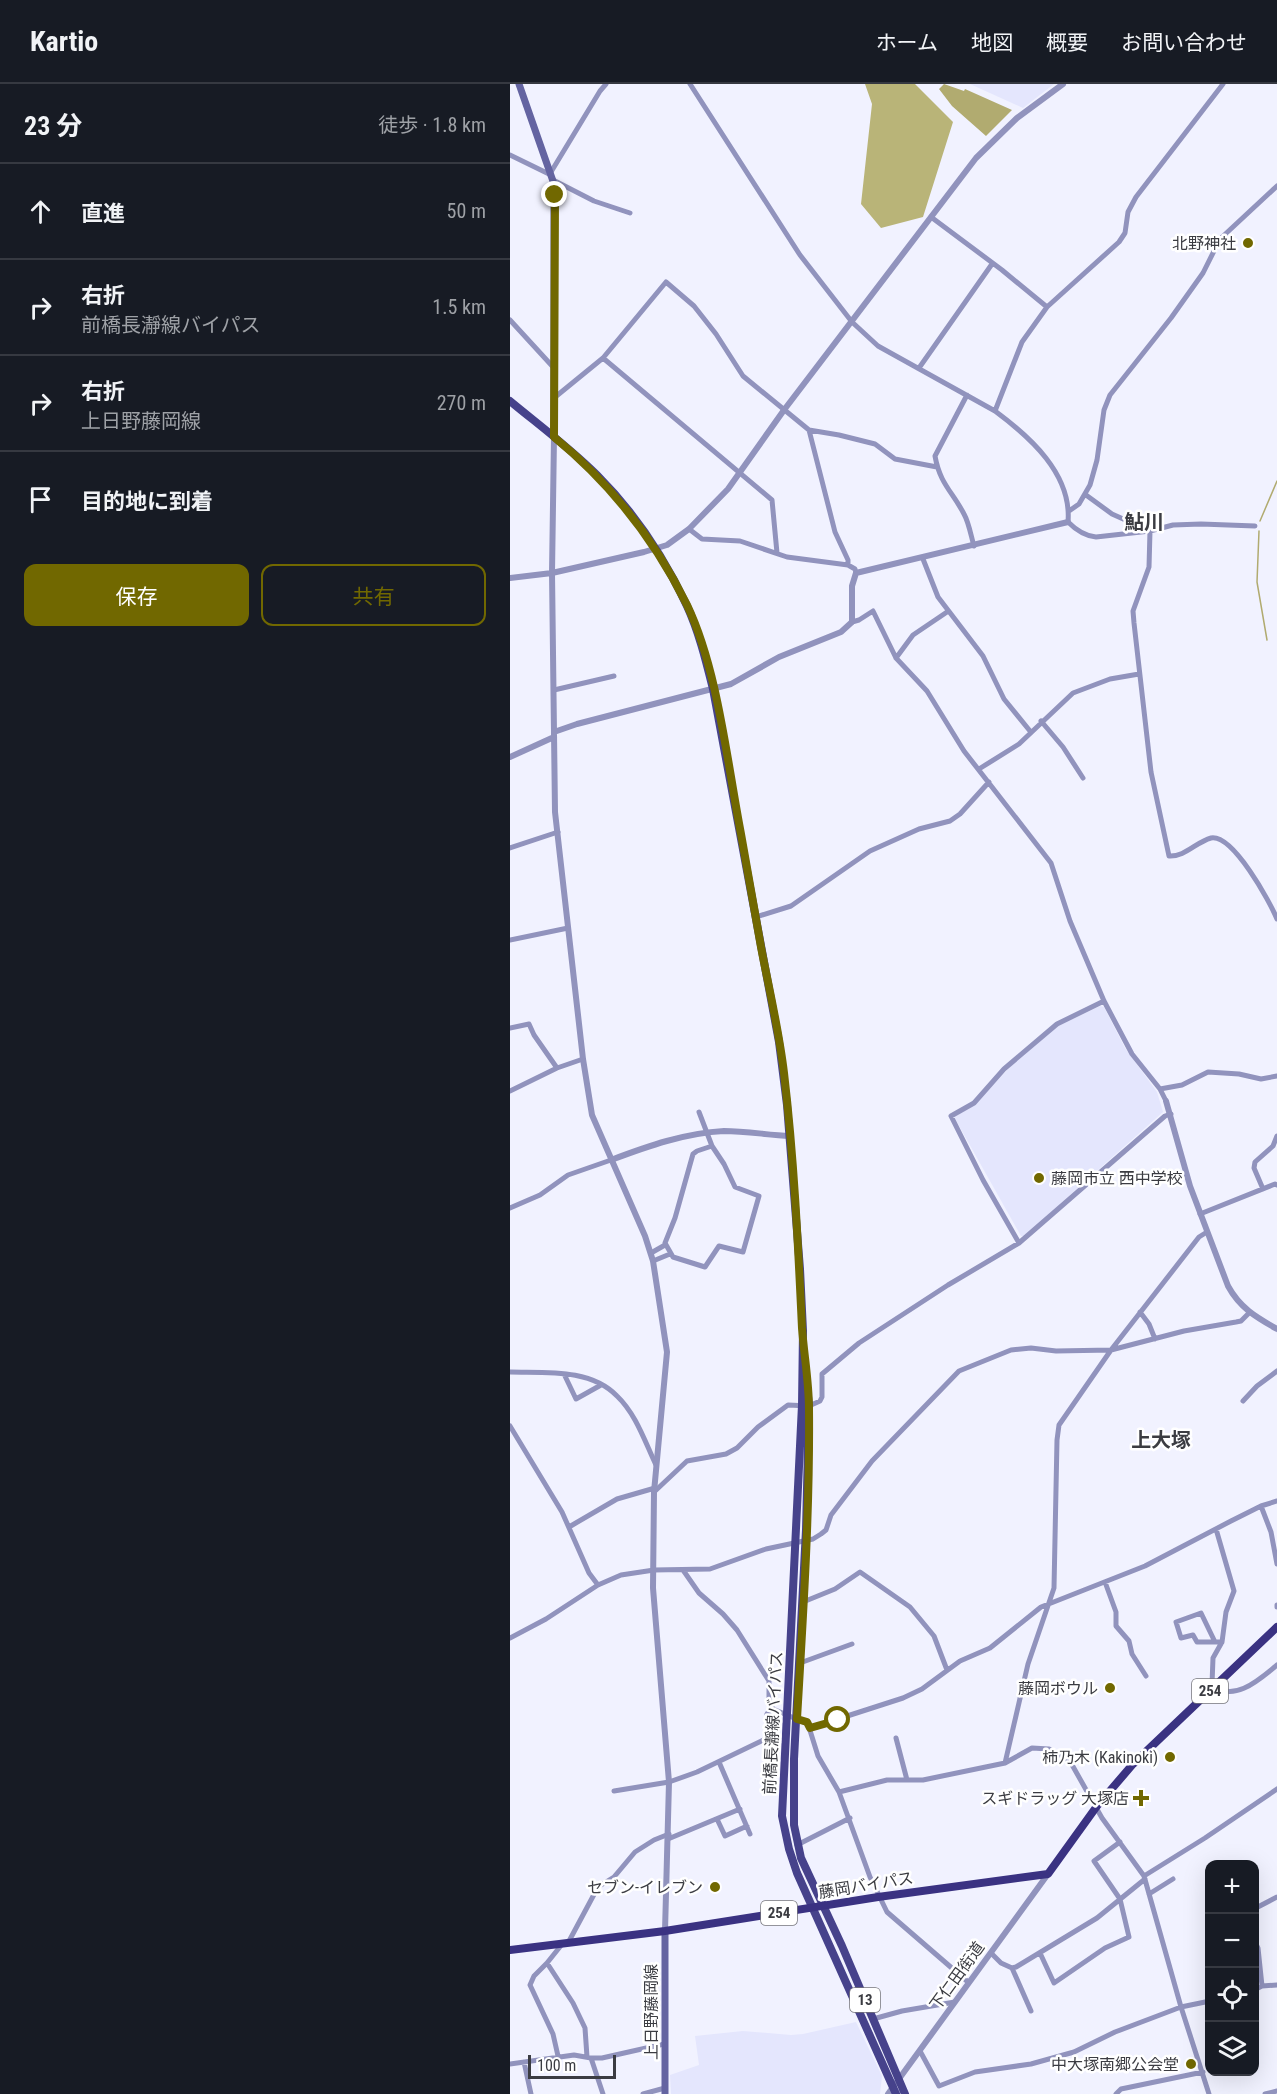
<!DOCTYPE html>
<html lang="ja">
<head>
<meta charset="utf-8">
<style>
	:root { --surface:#171b24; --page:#242831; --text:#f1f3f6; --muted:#9ea1a6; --line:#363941; --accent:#716800 }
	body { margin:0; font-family:"Roboto Condensed","Noto Sans JP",sans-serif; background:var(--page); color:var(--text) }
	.controls { position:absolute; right:18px; bottom:18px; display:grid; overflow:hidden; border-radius:12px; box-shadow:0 6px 24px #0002 }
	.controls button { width:54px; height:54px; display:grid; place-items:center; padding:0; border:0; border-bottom:2px solid var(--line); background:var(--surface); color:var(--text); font:30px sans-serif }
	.scale { position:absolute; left:18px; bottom:15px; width:88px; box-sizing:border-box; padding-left:6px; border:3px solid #3b3c42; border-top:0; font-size:16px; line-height:21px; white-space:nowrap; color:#3b3c42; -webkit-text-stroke:4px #fff; paint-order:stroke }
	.stop { position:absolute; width:18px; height:18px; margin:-14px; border:4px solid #716800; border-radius:50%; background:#fff }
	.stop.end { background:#716800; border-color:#fff; box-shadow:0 2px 6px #0008 }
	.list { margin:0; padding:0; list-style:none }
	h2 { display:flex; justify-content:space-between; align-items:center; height:78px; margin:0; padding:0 24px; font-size:26px }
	h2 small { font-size:20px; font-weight:400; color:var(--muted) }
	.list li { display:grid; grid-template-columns:39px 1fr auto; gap:18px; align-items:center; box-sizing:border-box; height:96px; padding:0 24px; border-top:2px solid var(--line) }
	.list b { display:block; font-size:22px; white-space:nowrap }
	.list p { margin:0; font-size:20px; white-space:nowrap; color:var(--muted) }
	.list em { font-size:20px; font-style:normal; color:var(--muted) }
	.actions { display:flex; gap:12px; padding:18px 24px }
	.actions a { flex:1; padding:14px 0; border:2px solid var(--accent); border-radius:12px; text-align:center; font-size:21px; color:var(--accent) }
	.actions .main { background:var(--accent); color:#fff }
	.icon { flex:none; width:33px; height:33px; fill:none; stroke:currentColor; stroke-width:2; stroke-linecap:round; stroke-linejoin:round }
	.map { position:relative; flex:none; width:767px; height:2010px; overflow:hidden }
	header { display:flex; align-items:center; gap:36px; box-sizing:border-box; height:84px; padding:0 30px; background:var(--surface); border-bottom:2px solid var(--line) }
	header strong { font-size:28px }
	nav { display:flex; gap:33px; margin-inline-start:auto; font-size:21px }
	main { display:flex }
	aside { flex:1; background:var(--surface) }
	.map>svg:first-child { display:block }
	.built { fill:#e4e6fd }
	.forest { fill:#b9b478 }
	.water { fill:#b1ab70 }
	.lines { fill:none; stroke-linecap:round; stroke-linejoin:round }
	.stream { stroke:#b1ab70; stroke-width:1.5 }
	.minor { stroke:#9193bd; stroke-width:5 }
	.tertiary { stroke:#9193bd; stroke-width:6 }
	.secondary { stroke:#6464a1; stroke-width:7 }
	.primary { stroke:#46428b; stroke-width:8 }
	.trunk { stroke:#3a3282; stroke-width:8 }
	.route { stroke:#716800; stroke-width:8 }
	.poi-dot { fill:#716800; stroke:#fff; stroke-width:2 }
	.labels { text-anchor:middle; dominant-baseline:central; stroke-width:5; stroke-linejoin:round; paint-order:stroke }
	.shield { fill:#fff; stroke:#76767b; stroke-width:1.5 }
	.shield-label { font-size:15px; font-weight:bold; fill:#3b3c42 }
	.poi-label { font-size:16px; fill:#3b3c42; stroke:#fff; text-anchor:end }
	.street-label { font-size:16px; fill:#3b3c42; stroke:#fff }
	.quarter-label { font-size:20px; font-weight:bold; fill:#3b3c42; stroke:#fff }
</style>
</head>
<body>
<header>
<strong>Kartio</strong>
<nav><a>ホーム</a><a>地図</a><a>概要</a><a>お問い合わせ</a></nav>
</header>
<main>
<aside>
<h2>23 分<small>徒歩 · 1.8 km</small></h2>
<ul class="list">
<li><svg class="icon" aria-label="ahead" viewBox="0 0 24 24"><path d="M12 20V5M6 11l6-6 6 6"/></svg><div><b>直進</b></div><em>50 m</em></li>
<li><svg class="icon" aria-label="right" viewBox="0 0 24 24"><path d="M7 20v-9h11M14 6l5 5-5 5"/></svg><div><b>右折</b><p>前橋長瀞線バイパス</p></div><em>1.5 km</em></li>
<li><svg class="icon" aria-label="right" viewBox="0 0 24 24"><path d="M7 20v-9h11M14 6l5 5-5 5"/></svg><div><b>右折</b><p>上日野藤岡線</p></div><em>270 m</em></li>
<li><svg class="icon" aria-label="arrive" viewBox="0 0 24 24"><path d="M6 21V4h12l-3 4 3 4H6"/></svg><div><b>目的地に到着</b></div></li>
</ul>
<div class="actions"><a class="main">保存</a><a>共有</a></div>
</aside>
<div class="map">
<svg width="767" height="2010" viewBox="0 0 767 2010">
	<rect width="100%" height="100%" fill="#f1f2ff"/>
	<path class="built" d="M460,0H544L513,24Z
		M590,922L594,923L615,964L647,1008L653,1028L514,1152H511L444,1033L463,1022L502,981L548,942Z
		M346,1938L372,1992L370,2010H161L160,1991L189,1981L185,1952L233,1947L281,1951L293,1950Z"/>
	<path class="forest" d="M355,0H405L443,38L413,133L371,144L351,120L362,20Z"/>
	<path class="water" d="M434,0L454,7L455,5L502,26L476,52L442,22L429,5Z"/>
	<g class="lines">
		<path class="stream" d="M750,437L767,397
			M749,447L747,498L757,556"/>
		<path class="minor" d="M180,0L290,171L342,238L368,262L485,327C520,353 562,390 558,438C566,446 574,452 586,453L640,447L663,441L691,440L745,442
			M0,71L39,90L41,88L90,7L96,0
			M43,96L84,117L120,129
			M421,133L492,186L537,223
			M0,236L44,284
			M93,274L262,416L267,469
			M409,284L482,180
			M457,311L425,372C430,400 442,407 454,430C459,439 461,452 464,462
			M44,314L93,274L156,198L184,222L206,250L233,292L299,346L329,351L365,360L385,375L427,383
			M485,327L512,258L537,223L609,158L615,149L618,128L626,113L713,0
			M299,346L325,448L338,476V481
			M576,411L602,430L640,447L639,483L623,527L624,539L641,688L659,772C675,773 686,758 701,754C723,750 760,818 767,835
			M559,427L569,420L580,401L587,376L594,326L600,311L661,234L693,189L710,155L767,102
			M179,445L192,455L230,457L277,473L338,481L345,485L346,489
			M413,475L428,513L473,572L494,615L520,647
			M342,538L349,536L363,527L386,574L417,607L454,667L541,779L560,837L594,917L622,970L650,1005L656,1017
			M386,574L403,551L437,528
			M44,606L104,592
			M531,637L553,663L573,694
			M469,685L509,660L563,609L600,595L629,590
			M0,764L48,748
			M246,833L281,822L360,767L409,745L440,737L450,730L479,698
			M0,856L58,844
			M0,944L19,940L24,951L47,984
			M650,1005L672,1001L698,988L729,990L751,995L767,992
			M0,1007L47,984L73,975
			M189,1028L202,1062L214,1080L225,1103L249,1112L233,1168L209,1162L195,1183L163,1173L155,1159L165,1134L183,1070L187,1067L202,1062
			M753,1105L744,1084L745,1078L763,1062L767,1052
			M0,1124L30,1111L58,1091L101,1076
			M690,1130L765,1100L767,1101
			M509,1159L473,1096L441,1032L464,1019L494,985L547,940L594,917
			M141,1169L155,1161
			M143,1177L160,1170
			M630,1228L639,1240L645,1255
			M0,1288C35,1289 80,1284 107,1312C126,1330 135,1358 146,1381
			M54,1290L66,1315L91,1301
			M733,1317L747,1302L767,1287
			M0,1342L52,1428L79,1489L88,1501
			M144,1408L177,1377L216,1370L227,1364L248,1343L278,1321L299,1322L310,1317L312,1313V1290L349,1259L438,1201L509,1159L655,1032L661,1030
			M751,1422L761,1448L767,1480
			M59,1443L107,1415L145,1404
			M706,1445L724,1507L716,1528L712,1558L703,1574L702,1600C723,1620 750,1595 767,1581
			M173,1486L189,1509L213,1530L227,1546L259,1597V1616L263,1625L298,1640L308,1672L329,1708L360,1793L377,1828L458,1898
			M595,1498L606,1528V1542L619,1557L622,1570L636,1592
			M293,1518L325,1505L350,1488L400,1523L424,1552L437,1586
			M767,1521V1523
			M0,1554L36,1535L88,1501L111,1491L144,1486L200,1485L256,1465L303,1455L311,1450L316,1446L321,1431L362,1377L449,1287L501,1266L521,1264L546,1267L601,1266L674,1247L726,1238L731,1237L739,1229
			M705,1558L691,1529L666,1538L671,1554L683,1551L687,1558H712
			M290,1579L342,1560
			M300,1644L393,1614L412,1605L450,1577L480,1564L531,1523L635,1482L721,1437L751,1422L767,1417
			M386,1654L397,1696
			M209,1678L240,1750
			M495,1679L518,1580L544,1504L547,1356L549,1341L601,1266L689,1153L697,1148
			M104,1707L159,1698L187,1688L266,1650L267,1636L257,1630L262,1623
			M329,1708L377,1696H413L495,1679L522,1664L539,1665L554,1673L561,1679L592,1734L634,1792L671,1923L699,2010
			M207,1735L215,1752L237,1742
			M158,1755L230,1725
			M287,1761L340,1734
			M634,1792L695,1754L767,1705
			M639,1810L663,1795
			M744,1825L767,1813
			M744,1856L748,1864L752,1902
			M58,1859L88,1803L104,1793L125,1768L144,1756L159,1750
			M481,1869L491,1879L502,1884L506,1883L587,1834L635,1795
			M530,1869L544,1899L595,1864L619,1853L610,1815L584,1777L610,1758
			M37,1879L53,1859
			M502,1884L521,1927
			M744,1906L752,1902L767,1901
			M363,1935L392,1927L445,1918
			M410,1967L429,2002L465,1988L521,1980L564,1968L605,1948L671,1923L700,1917
			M48,1972L43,1950L20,1901L24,1892L37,1879L63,1919L75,1944L77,1973
			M81,1974L93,2010
			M14,1978L21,2010
			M0,1980L64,1971L81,1974H92L154,1960
			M133,2010L155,2004
			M606,2010L611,2005L693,1988
			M755,2010L767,2007"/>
		<path class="tertiary" d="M44,353L42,489L45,728L73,975L82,1031L135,1152L143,1177L157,1268L144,1408L143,1504L159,1698L155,1847
			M0,494L42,489L134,468L157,461L179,445L218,405L274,326L466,74L507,34L553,0
			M44,648L67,640L221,600L269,573L331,548L342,538V502L346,489L558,438
			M0,673L44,653
			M656,1017L680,1102L718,1202C730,1224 746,1233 767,1245
			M101,1076C138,1062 175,1049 214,1047C236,1047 258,1051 280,1052
			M378,2010L538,1790"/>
		<path class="secondary" d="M9,0L44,100V353
			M155,1847V2010"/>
		<path class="primary" d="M0,317C29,341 60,364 87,391C124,428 155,475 177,522C189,548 196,577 203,605L269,958L277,1021L290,1185L293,1247L292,1321L272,1732L279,1765L287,1789L386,2010
			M296,1293L299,1322L296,1446L284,1675V1741L291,1774L332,1862L395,2010"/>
		<path class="trunk" d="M0,1866L155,1847L368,1813L538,1790L587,1722L623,1680L767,1543"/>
	</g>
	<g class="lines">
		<path class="route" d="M45,111L44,353C100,399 145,456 177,521C208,586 217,678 231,750C238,788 244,825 251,863C259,905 269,946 274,989C284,1074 288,1159 292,1244C294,1271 299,1298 299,1325C300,1428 293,1532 287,1635L297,1638L300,1644L328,1636"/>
	</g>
	<g class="poi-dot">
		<circle cx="738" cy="159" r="6"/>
		<circle cx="529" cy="1094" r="6"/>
		<circle cx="600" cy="1604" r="6"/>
		<circle cx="660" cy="1673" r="6"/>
		<path d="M628 1705h6v6h6v6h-6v6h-6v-6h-6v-6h6z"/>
		<circle cx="205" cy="1803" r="6"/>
		<circle cx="681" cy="1980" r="6"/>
	</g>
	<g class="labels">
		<g class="shield">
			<rect x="682" y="1595" width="36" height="24" rx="4.5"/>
			<rect x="251" y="1817" width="36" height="24" rx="4.5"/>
			<rect x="340" y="1904" width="30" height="24" rx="4.5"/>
		</g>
		<g class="shield-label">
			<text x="700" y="1607">254</text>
			<text x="269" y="1829">254</text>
			<text x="355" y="1916">13</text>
		</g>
		<g class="poi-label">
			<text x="726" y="159">北野神社</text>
			<text x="541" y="1094" text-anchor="start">藤岡市立 西中学校</text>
			<text x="588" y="1604">藤岡ボウル</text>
			<text x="648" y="1673">柿乃木 (Kakinoki)</text>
			<text x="619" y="1714">スギドラッグ 大塚店</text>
			<text x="193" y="1803">セブン-イレブン</text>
			<text x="669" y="1980">中大塚南郷公会堂</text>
		</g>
		<g class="street-label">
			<text transform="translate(263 1639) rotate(-87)">前橋長瀞線バイパス</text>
			<text transform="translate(356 1801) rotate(-9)">藤岡バイパス</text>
			<text transform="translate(447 1892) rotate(-54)">下仁田街道</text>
			<text transform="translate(141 1928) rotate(-90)">上日野藤岡線</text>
		</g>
		<g class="quarter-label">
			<text x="634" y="438">鮎川</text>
			<text x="651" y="1356">上大塚</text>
		</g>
	</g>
</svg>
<div class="controls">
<button>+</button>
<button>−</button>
<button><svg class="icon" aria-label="locate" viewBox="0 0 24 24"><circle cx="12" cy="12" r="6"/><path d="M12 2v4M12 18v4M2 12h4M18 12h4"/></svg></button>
<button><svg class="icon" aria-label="layers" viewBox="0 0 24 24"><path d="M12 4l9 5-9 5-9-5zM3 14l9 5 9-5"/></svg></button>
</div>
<div class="scale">100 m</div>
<div class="stop" style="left:328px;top:1636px"></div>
<div class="stop end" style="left:45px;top:111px"></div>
</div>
</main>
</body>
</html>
